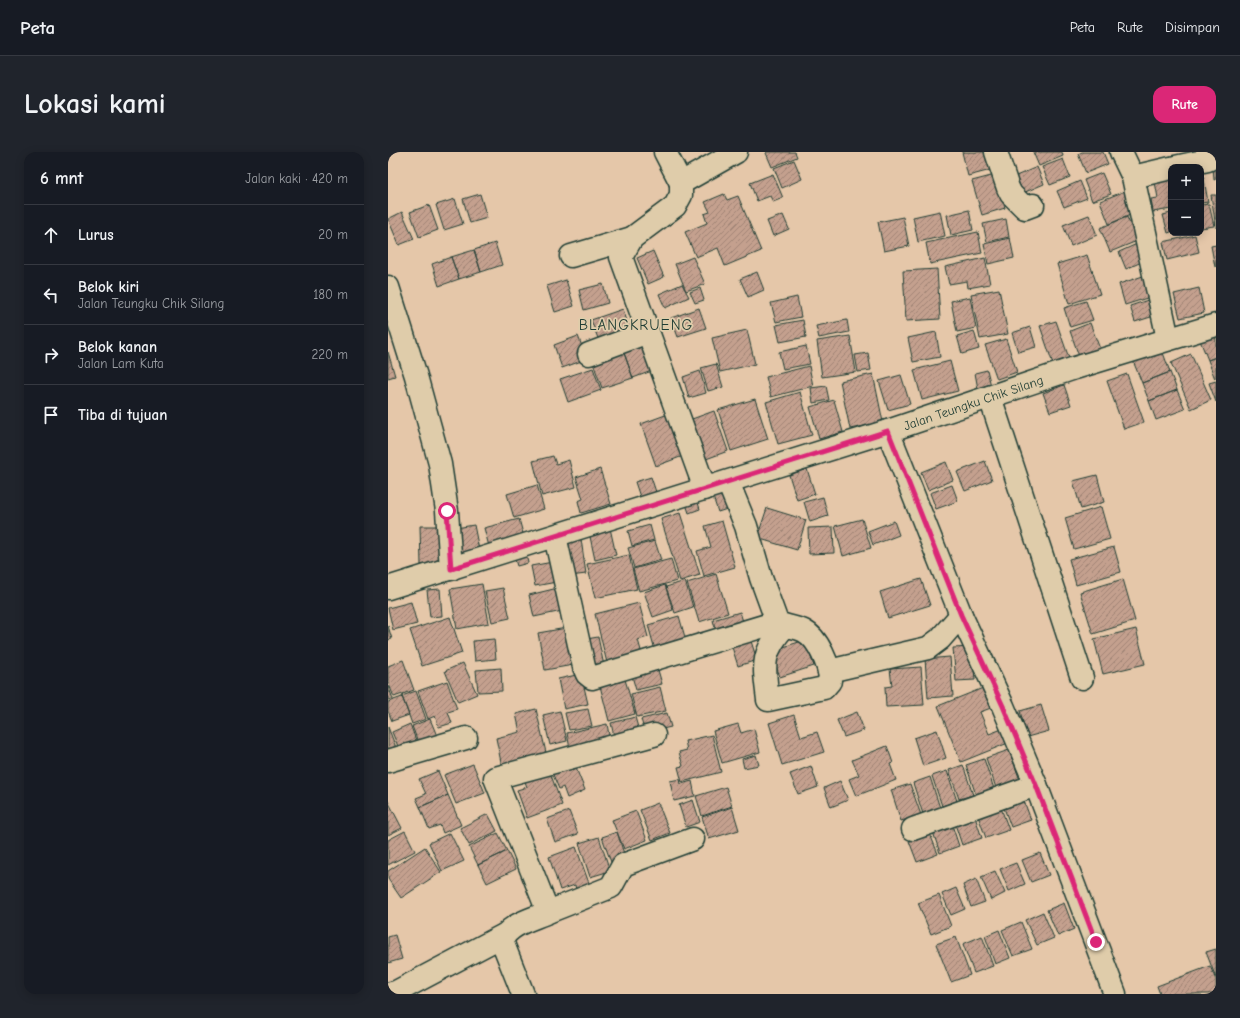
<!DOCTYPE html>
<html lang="id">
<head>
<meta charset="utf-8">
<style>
	:root { --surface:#171b24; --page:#20242c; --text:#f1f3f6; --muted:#9ea1a6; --line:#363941; --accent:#db2777 }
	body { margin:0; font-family:"Comic Neue",sans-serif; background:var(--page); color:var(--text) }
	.controls { position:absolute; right:12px; top:12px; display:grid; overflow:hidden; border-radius:8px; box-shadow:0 2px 10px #0003 }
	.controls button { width:36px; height:36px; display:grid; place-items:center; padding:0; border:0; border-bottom:1px solid var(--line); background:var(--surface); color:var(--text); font:20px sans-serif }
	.stop { position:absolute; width:12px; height:12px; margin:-9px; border:3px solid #db2777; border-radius:50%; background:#fff }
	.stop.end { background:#db2777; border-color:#fff; box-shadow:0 1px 4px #0008 }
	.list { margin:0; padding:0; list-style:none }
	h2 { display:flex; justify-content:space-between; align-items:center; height:52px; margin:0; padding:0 16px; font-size:17px }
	h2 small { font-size:13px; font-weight:400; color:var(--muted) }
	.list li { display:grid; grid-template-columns:26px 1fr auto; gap:12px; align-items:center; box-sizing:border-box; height:60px; padding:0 16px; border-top:1px solid var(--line) }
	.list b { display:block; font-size:15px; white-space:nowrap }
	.list p { margin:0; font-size:13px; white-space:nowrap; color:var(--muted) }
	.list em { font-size:13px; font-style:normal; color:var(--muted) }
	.icon { flex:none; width:22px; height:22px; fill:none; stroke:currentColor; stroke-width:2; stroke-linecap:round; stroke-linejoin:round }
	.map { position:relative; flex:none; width:828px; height:842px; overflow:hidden; border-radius:12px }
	header { display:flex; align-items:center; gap:24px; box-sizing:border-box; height:56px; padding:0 20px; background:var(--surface); border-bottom:1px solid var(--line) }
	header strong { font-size:19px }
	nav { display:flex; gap:22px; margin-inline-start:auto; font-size:14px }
	.intro { display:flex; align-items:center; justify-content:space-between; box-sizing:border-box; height:96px; padding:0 24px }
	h1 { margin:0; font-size:28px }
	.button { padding:10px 18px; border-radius:12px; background:var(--accent); color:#fff; font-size:14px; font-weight:700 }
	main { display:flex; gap:24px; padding:0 24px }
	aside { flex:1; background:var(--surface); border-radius:12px; box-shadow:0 2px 10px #0003 }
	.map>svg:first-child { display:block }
	.building { fill:url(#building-hatch); stroke:#1f3d34 }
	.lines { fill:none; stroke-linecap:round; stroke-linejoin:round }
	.minor-casing { stroke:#1f3d34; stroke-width:25 }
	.minor { stroke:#dfccaa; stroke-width:22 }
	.route { stroke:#db2777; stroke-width:5 }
	.labels { text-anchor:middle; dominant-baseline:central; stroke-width:3.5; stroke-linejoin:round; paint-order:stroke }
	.street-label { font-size:13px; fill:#1f3d34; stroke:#dfccaa }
	.quarter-label { font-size:15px; letter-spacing:1px; fill:#1f3d34; stroke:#dfccaa }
</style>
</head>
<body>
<header>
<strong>Peta</strong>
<nav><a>Peta</a><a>Rute</a><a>Disimpan</a></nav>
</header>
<div class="intro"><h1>Lokasi kami</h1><a class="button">Rute</a></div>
<main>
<aside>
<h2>6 mnt<small>Jalan kaki · 420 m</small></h2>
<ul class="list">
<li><svg class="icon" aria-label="ahead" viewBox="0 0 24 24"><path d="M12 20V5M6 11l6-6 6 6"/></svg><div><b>Lurus</b></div><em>20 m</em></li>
<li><svg class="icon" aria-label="left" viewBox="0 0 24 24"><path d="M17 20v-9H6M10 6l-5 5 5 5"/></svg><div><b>Belok kiri</b><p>Jalan Teungku Chik Silang</p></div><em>180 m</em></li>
<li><svg class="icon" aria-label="right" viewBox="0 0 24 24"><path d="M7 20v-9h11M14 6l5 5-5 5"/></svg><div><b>Belok kanan</b><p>Jalan Lam Kuta</p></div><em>220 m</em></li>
<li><svg class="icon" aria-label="arrive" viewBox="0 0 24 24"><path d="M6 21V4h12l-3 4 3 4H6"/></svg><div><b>Tiba di tujuan</b></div></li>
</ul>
</aside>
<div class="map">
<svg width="828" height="842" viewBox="0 0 828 842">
	<defs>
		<pattern id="building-hatch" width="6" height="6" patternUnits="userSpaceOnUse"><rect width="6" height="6" fill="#c4a08e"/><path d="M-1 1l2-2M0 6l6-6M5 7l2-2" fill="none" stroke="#9f8475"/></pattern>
	</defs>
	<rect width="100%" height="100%" fill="#e5c7a9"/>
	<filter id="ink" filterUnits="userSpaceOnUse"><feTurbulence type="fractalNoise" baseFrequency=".025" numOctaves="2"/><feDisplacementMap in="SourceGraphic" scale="8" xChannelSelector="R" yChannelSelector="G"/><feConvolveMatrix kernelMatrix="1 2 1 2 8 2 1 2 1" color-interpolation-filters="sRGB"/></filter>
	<g filter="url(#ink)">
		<path class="building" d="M379,0H407L409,5L384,15L378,1Z
			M574,0H598L603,18L580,24Z
			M645,0H674L675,4L651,14Z
			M694,0H715L720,12L698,21L690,2Z
			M675,7L682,25L662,33L654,15Z
			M406,8L414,27L394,36L386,16Z
			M825,14H828V27L826,28Z
			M649,15L656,32L635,41L628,24Z
			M814,16L820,50L813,51V17Z
			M714,21L723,42L704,49L696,28Z
			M385,22L395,46L385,50L382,44L369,49L362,31Z
			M783,22V57L765,60L763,47L770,46L766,25Z
			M607,23L617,56L594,63L584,29Z
			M692,29L699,46L676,55L669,39Z
			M737,39L747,61L721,72L712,49Z
			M92,42L99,66L82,71L75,47Z
			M336,42L339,48L350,44L373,99L337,114L330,96L308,105L297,80L319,71L316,62L322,60L317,50Z
			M823,43H828V76Z
			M67,47L75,72L56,78L48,53Z
			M821,52L826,74L813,76V53Z
			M41,53L50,78L31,85L22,60Z
			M581,58L585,78L563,83L559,63Z
			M552,59L557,84L530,90L525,65Z
			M14,60L26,87L11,93L0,67Z
			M783,61V80L780,81L775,63Z
			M395,63L401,77L385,84L379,69Z
			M701,63L709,83L683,94L675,73Z
			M515,65L521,94L496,99L490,70Z
			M739,65L749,89L722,100L712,76Z
			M618,67L621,85L599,90L595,72Z
			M590,80L594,101L542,112L538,91Z
			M807,83L811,100L779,108L775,90Z
			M622,86L626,106L600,112L596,92Z
			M107,91L114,113L93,120L86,98Z
			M751,91L758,108L738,117L731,100Z
			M828,93V114L827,115L823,94Z
			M86,98L93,120L71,127L63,105Z
			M265,99L276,125L260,132L249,106Z
			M699,103L712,142L681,152L669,112Z
			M63,105L71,127L51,134L44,112Z
			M305,105L317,132L298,139L287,112Z
			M597,106L602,132L580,136L579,129L561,132L557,115Z
			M549,117L552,167L518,169L515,119Z
			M369,120L376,138L360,145L352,127Z
			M755,124L762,145L737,153L731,132Z
			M178,128L186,154L167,160L159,134Z
			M215,132L220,151L196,158L191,138Z
			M294,132L301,145L277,156L271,142Z
			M312,136L316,148L307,151L302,140Z
			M811,136L816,161L792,166L786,142Z
			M611,137L620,182L592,187L583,142Z
			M409,145L413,165L388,170L383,151Z
			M582,145L588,176L569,180L563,149Z
			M763,147L769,163L747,170L742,154Z
			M698,149L705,168L682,175L676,156Z
			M311,156L318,176L290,185L283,166Z
			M235,157L242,178L211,189L203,168Z
			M415,168L418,185L392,190L388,173Z
			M459,168L461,180L431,186L428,174Z
			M668,169L682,209L666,215L652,174Z
			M702,171L714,202L693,210L682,179Z
			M642,175L648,195L630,200L624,181Z
			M359,178L367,212L332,220L324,186Z
			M586,179L591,197L574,202L569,184Z
			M548,180L552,205L525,210L520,186Z
			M828,180V205L820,208L811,186Z
			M190,184L199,207L174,216L166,193Z
			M462,184L468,220L434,225L429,189Z
			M618,187L629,220L609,227L597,193Z
			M260,192L269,217L245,226L236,201Z
			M418,194L422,212L395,217L391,200Z
			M774,198L782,220L754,231L745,209Z
			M0,200L7,224L0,226Z
			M236,201L245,226L214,236L205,211Z
			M480,201L483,218L470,220L467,203Z
			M803,202L823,248L803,257L783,211Z
			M828,205V226L827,227L820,208Z
			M562,209L570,239L534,248L526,218Z
			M328,212L335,235L320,239L313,216Z
			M421,214L425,234L383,245L378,225Z
			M205,216L213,238L180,250L172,227Z
			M599,218L603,234L590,237L587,221Z
			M312,219L318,241L301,246L295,225Z
			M782,220L789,238L761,249L754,231Z
			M485,222L495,270L462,277L452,229Z
			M739,222L756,270L736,277L719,229Z
			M513,223L522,252L500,258L491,229Z
			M828,229V250L821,231Z
			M676,233L683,253L662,260L655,241Z
			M438,234L441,248L425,251L423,236Z
			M789,238L797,257L768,268L761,249Z
			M412,240L424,283L390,292L378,250Z
			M367,247L380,287L343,299L330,258Z
			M446,248L455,280L431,287L422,255Z
			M326,259L340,299L318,307L304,267Z
			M280,262L295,304L268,314L253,272Z
			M165,304L168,312L181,308L188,335L154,344L145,309Z
			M597,309L604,328L577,339L569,320Z
			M558,310L565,328L540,338L533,320Z
			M212,317L223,352L193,361L190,349L195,347L188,325Z
			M419,317L427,342L409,348L401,323Z
			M709,323L716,350L693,357L685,329Z
			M263,325L269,343L253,348L247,330Z
			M149,333L156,357L126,366L119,342Z
			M564,333L570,349L548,357L542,341Z
			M340,337L345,355L330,360L324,342Z
			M308,345L312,357L301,361L297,349Z
			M435,345L440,364L422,370L416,350Z
			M713,355L722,387L686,397L677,366Z
			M379,356L418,368L409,398L369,386Z
			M292,361L312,423L292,429L273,367Z
			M131,367L137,389L102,398L96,376Z
			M474,367L483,396L455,404L447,374Z
			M334,369L347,415L316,424L309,399L323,395L317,374Z
			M506,369L511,383L485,393L480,379Z
			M86,373L91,398L72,401L68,376Z
			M262,373L266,388L244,394L240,379Z
			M32,374H52L53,412L33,413Z
			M445,375L446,401L421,402L420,376Z
			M222,376L228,403L207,408L201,380Z
			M193,387L198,422L182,424L176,390Z
			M267,389L273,408L246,416L240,396Z
			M726,395L733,420L688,433L681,407Z
			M137,398L140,411L129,414L125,401Z
			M241,403L249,437L207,446L199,412Z
			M283,407L289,429L251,439L245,417Z
			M170,409L174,429L147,434L143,414Z
			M328,422L340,461L311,470L299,431Z
			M533,427L542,453L500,466L492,440Z
			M735,427L747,469L705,482L692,440Z
			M297,429L305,455L287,461L278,435Z
			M94,432L101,471L69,477L62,437Z
			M277,433L285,458L265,465L256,440Z
			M174,435L179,458L146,465L141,443Z
			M115,436L122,466L104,470L97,439Z
			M52,437L54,464L42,465L39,438Z
			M23,450L29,472L5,478L0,456Z
			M251,451L260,485L250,488L254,502L219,511L207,462Z
			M352,460L357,476L329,484L325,468Z
			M291,464L300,496L269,505L260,473Z
			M62,465L74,501L34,514L22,478Z
			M0,474L4,487L0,488Z
			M184,475L191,512L157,518L150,481Z
			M748,477L757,512L715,522L706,487Z
			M210,485L216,514L199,518L193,488Z
			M362,486L369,508L350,514L343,492Z
			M106,487L108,507L87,509L85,489Z
			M417,488L426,514L392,525L383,499Z
			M584,495L587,528L568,529L565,496Z
			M562,505L565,544L540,546L537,507Z
			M15,508L26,538L6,545L0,530V514Z
			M75,511L89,542L70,550L57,519Z
			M268,511L274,532L248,538L242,517Z
			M533,515L536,553L498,555L497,535L504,534L502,517Z
			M113,516L114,539L90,540L88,518Z
			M193,522L200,552L176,557L170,527Z
			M236,524L247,562L221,569L211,530Z
			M59,529L69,557L60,560L64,571L51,575L47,564L40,567L30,539Z
			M0,534L5,547L0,548Z
			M272,535L278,559L249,565L243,542Z
			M595,536L603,556L592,560L601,582L614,577L620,591L573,610L550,554Z
			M28,539L38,567L24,572L14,544Z
			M14,545L21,563L4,569L0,559V550Z
			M653,553L661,579L639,585L632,559Z
			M148,557L159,605L114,615L108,586L132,580L128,562Z
			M200,557L204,574L181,578L177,561Z
			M172,559L179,589L162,593L155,563Z
			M469,560L476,578L456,585L449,568Z
			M279,561L283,575L257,581L253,567Z
			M406,563L413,585L429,580L436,600L394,613L381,571Z
			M247,565L253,586L228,593L223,571Z
			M42,567L52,591L33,598L24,574Z
			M22,572L29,591L12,599L4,580Z
			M219,572L223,594L183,602L179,581Z
			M350,572L353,581L366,577L372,600L334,611L325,579Z
			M0,575L10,601L0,605Z
			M549,578L558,606L535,614L526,586Z
			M324,583L333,620L294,630L290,615L295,614L291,600L299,598L297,589Z
			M499,594L505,611L502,612L508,628L468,644L461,627L471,623L464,608Z
			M621,598L632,628L608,636L598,606Z
			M368,603L371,613L356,616L354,607Z
			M596,607L606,637L588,643L578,613Z
			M185,609L197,638L179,646L175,635L171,637L163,618Z
			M85,612L97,641L68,652L56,623Z
			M575,613L585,643L571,647L561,618Z
			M423,614L430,635L410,642L402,622Z
			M161,618L174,653L139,666L129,638L139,635L136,627Z
			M50,619L60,643L32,655L28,646L38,642L31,627Z
			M559,619L569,649L554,654L544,624Z
			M542,625L552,656L535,662L525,631Z
			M292,627L293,632L304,629L307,644L286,649L282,629Z
			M452,629L460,648L443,655L436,636Z
			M522,632L533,663L513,669L503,638Z
			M338,635L344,654L314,664L308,644Z
			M60,643L73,673L55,681L52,673L41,677L32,655Z
			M305,648L312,670L298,675L291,653Z
			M0,649L14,676L0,683Z
			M636,649L643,668L623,675L616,656Z
			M270,651L282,681L264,688L252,658Z
			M344,655L351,678L321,687L314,665Z
			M613,656L621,678L598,686L590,664Z
			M181,659L190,682L167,690L159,667Z
			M248,659L259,688L236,697L224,668Z
			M100,662L109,679L81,693L72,676Z
			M587,665L594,686L574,693L567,672Z
			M564,673L571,694L552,701L545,680Z
			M17,679L27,699L0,713V688Z
			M229,680L238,708L224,713L214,685Z
			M62,681L76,709L54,719L41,691Z
			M110,681L119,699L90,713L81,695Z
			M542,682L550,702L529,710L521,689Z
			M211,685L222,719L202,725L191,691Z
			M37,695L53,720L13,746L0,727V719Z
			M188,695L202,734L188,738L187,733L172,738L161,705Z
			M119,699L128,717L99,731L90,713Z
			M652,701L661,723L643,730L634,708Z
			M628,711L637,732L621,739L612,717Z
			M607,719L617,741L603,748L593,725Z
			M588,727L597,750L583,755L575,733Z
			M568,736L577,757L563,763L554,742Z
			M551,743L563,774L543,782L530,751Z
			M676,751L686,777L670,784L659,758Z
			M655,760L666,786L649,793L637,768Z
			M633,770L644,797L625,804L614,778Z
			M611,778L622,806L607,812L597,784Z
			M7,783L14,807L0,811V785Z
			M594,784L605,814L586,821L575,792Z
			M568,785L582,823L563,830L548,792Z
			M828,797V826L818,800Z
			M822,814L828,828V842H772L769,834Z"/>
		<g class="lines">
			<defs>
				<g id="minor">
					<path d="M277,0L293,31"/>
					<path d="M608,0L620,36L623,42L637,56L645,53"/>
					<path d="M733,0L745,25L780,187"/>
					<path d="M787,15L820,8L819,0"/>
					<path d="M745,25L783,16"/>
					<path d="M183,104L244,86"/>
					<path d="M0,135L28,224L52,312L59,359L63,417"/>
					<path d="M201,202L260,180"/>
					<path d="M602,245L694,526"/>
					<path d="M500,279L573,463L615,554L648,633L727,842"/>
					<path d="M340,330L358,374L373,426L389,470C398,475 408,475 416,479C430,486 442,514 442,529L436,536L380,548C376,514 372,502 397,474"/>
					<path d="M317,337L233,105L244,86L287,54L293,43V31L348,0"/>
					<path d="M167,384L196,515L199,522L204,526L389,470"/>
					<path id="s1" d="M0,436L500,279L687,216L828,173"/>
					<path d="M441,519L540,496L552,487L573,463"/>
					<path d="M266,583L107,626L160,760L223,735L235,713L305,687"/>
					<path d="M0,609L78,586"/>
					<path d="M525,677L648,633"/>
					<path d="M0,842L8,840L116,783"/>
					<path d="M135,842L114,789C120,772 145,767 160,760"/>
				</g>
			</defs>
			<use href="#minor" class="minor-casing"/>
			<use href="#minor" class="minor"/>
		</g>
	</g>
	<g class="lines" filter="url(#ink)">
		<path class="route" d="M59,359L63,417L500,279L573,463L615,554L648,633L708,790"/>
	</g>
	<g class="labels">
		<g class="street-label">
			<text stroke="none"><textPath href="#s1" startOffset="614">Jalan Teungku Chik Silang</textPath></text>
		</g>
		<g class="quarter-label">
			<text x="248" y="173">BLANGKRUENG</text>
		</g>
	</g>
</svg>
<div class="controls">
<button>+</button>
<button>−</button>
</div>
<div class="stop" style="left:59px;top:359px"></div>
<div class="stop end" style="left:708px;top:790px"></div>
</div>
</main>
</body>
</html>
